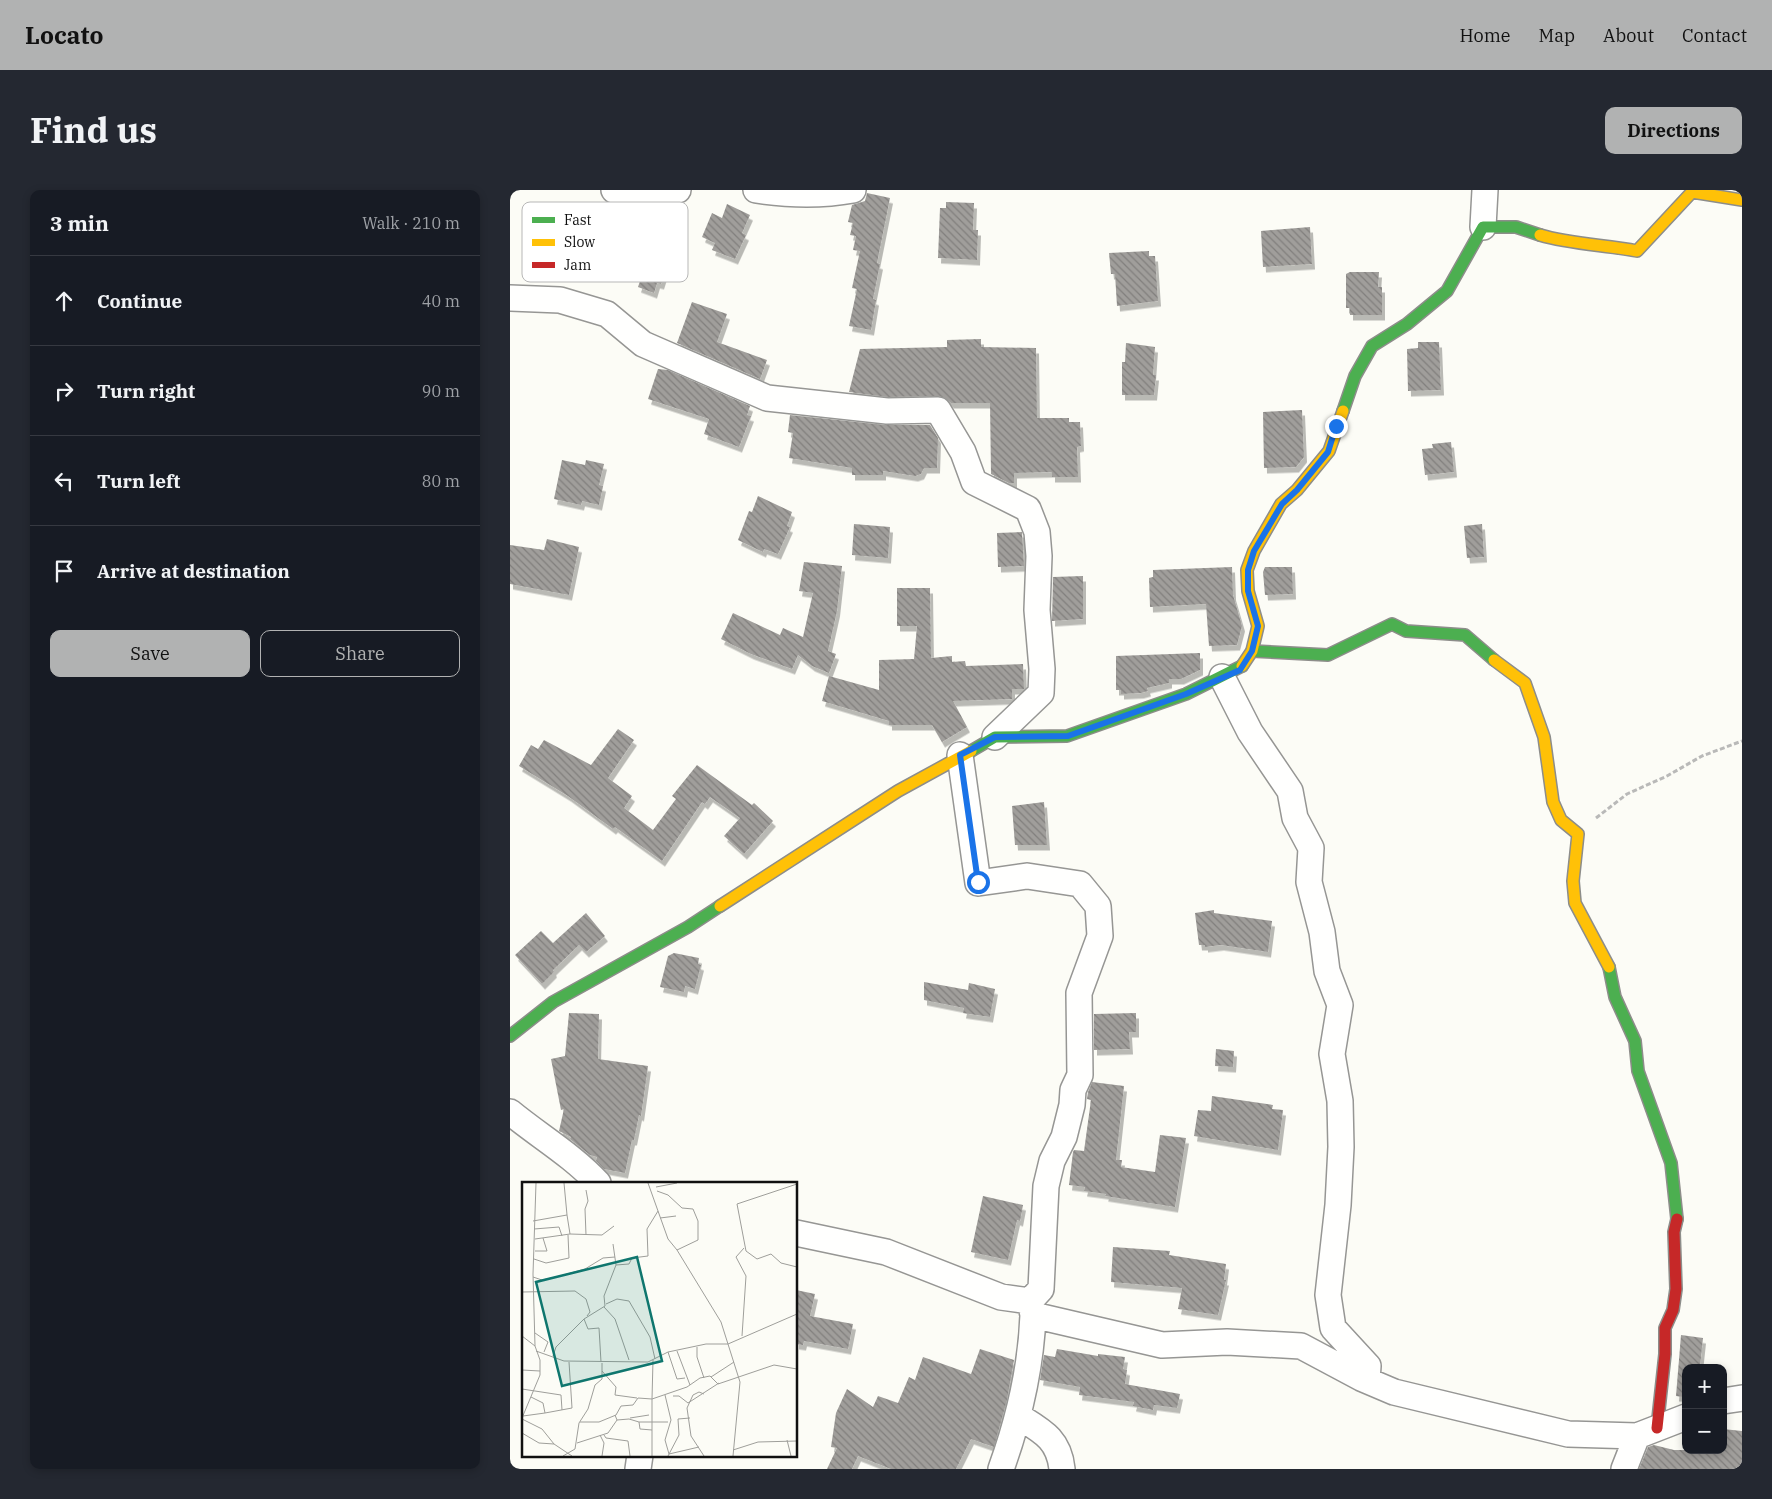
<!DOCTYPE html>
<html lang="en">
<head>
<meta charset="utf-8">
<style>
	:root { --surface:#171b24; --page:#242831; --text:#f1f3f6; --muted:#9ea1a6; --line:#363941; --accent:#b1b2b2 }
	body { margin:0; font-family:"IBM Plex Serif",serif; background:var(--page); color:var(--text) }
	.controls { position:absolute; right:15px; bottom:15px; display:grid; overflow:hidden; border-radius:10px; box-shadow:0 2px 8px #0003 }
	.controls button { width:45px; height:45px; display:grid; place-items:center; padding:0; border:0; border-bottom:1px solid var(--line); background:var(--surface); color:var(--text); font:25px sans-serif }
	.stop { position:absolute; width:15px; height:15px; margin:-11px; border:4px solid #1a73e8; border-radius:50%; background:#fff }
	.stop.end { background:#1a73e8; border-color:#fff; box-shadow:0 1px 5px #0008 }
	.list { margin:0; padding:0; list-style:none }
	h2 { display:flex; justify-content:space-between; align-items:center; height:65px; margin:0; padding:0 20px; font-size:21px }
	h2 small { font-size:16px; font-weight:400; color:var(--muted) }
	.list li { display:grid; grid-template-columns:32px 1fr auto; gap:15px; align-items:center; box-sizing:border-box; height:90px; padding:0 20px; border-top:1px solid var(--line) }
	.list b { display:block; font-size:19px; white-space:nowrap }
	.list em { font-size:16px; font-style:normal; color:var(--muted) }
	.actions { display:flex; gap:10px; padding:15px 20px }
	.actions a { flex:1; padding:11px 0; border:1px solid var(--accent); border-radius:10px; text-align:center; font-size:18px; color:var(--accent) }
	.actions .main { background:var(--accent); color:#111 }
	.icon { flex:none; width:28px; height:28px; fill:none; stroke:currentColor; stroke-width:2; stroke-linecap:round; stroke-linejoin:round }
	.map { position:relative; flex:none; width:1232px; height:1279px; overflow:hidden; border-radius:10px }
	header { display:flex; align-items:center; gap:30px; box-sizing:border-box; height:70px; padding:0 25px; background:var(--accent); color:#111 }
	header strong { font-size:24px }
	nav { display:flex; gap:28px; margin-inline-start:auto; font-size:18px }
	.intro { display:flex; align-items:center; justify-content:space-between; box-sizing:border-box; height:120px; padding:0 30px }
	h1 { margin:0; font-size:35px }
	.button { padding:12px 22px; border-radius:10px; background:var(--accent); color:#111; font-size:18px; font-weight:700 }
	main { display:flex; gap:30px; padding:0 30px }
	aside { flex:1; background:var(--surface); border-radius:10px; box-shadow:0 2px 8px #0003 }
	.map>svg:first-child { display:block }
	.building { fill:url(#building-back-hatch); filter:url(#shadow) }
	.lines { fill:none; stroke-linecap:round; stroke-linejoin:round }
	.street-casing { stroke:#969694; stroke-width:28 }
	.fast-casing { stroke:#8d8d8a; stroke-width:14 }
	.slow-casing { stroke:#8d8d8a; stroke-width:14 }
	.jam-casing { stroke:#8d8d8a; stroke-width:14 }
	.path { stroke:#b9b9b8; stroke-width:3; stroke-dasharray:5 2.5; stroke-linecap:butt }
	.street { stroke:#fffffe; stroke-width:25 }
	.fast { stroke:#4caf50; stroke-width:11 }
	.slow { stroke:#ffc107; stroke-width:11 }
	.jam { stroke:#c62828; stroke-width:11 }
	.route { stroke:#1a73e8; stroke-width:6 }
	.inset-road { fill:none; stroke:#9e9e9a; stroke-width:1 }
	.view { fill:#0f766e; fill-opacity:0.15; stroke:#0f766e; stroke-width:2.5 }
	.inset-edge { fill:none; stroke:#101010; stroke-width:2.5 }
	.key { fill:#fff; stroke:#b7b7b7; stroke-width:1 }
	.key-label { font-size:14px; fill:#101010 }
</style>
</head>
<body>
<header>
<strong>Locato</strong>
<nav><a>Home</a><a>Map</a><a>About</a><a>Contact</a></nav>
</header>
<div class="intro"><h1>Find us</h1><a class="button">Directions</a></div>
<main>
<aside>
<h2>3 min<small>Walk · 210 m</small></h2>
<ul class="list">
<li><svg class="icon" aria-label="ahead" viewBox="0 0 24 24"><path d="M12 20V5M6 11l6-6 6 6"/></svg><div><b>Continue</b></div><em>40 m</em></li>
<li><svg class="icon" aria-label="right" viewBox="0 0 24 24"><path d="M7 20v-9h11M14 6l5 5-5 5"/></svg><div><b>Turn right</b></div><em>90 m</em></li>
<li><svg class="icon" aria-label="left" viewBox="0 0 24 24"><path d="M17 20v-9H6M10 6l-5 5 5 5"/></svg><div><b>Turn left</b></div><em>80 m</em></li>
<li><svg class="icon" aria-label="arrive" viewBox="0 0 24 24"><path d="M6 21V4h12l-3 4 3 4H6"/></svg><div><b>Arrive at destination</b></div></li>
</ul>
<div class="actions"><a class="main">Save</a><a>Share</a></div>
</aside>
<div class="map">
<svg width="1232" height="1279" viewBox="0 0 1232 1279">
	<defs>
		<pattern id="building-back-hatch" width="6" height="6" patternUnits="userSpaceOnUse" patternTransform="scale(1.25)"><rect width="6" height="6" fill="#a09e9b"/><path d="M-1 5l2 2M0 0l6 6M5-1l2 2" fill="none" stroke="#817f7d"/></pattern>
		<filter id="shadow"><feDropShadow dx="3" dy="5.5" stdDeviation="0" flood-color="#0004"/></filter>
	</defs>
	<rect width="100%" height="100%" fill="#fcfcf6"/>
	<path class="building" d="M357,3L380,8L367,73L370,74L363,109L366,110L361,140L339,136L347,99L342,98L350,61L343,60L346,46L340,45L343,33L338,32L342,15L355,11Z
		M436,12L464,13L463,40H468L467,70L428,68L430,18H436Z
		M217,14L240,25L232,43L236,45L225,69L202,60L205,53L192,47L202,23L212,28Z
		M800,37L802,74L753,77L751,41Z
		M146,44L160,49L153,73L157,75L151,94L147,93L144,103L128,97Z
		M639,61V66H645L648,111L607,116L605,84H601L599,63Z
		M840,82H869L868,97H872V125H840V118H836V84Z
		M182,112L217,124L207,152L257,170L250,189L167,153Z
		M471,149V157L526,158L527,228H559V232H570L571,256L567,257L568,287H542V282L504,283V293H499L481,284L480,213H441L435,208L428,206L378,207L339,202L350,159L437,157V150Z
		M908,152H929L931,200L898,201L897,159L908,158Z
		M616,153L645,157L643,185H646L644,205H612V172H615Z
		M148,179L158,180L240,216L237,225L241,226L229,257L194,244L199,229L138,209Z
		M792,220L794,267L786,277L754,278L753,222Z
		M280,225L376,235H420L428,248L427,278H414L411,284L405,286L373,281V285H342V278L279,268L283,243L278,242Z
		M941,252L944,282L915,285L912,259L923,258L922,254Z
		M52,270L75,275L76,270L94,274L89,295L93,296L89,315L72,311L71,315L44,309Z
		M248,306L282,322L277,336L280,337L268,364L254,359L253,362L228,350L239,321L242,322Z
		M344,334L380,337L378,368L342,365Z
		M972,334L974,367L957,368L954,336Z
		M512,342L514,376L488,377L487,343Z
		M37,349L69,357L59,405L0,394V355L34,360Z
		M294,372L332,376L327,421L318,461L326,464L319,483L302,476L288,465L282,479L241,464L211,449L223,423L270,445L273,438L293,447L303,403L289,401Z
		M722,377L723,405L732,436L727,455L699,456L696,414L640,417L639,388L643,387V380Z
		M755,377H782L783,404L755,405L753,382Z
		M573,386V429L542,431L543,387Z
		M387,398H420L421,468L442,466V472L455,471L456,476L513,474L514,499H502V509L443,511L457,537L432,552L422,535H379V531L312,511L319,486L369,500V470L404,469L407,436H387Z
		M690,463V480L671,489H659V493L637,498L638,501L631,503L611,504V500H606V466Z
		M108,539L124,550L98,588L122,606L114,618L143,640L166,609L162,606L187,575L242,615L244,613L263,631L234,664L214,646L230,628L200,607L195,614L192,612L152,671L105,637L103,639L58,606L9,576L21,555L28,559L34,550L81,575Z
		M534,612L537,655H505L502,616Z
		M704,720V723L762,731L758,762L711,755L695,757V755H689L685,723Z
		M76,723L95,746L76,762L69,755L43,780L44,782L32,794L5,765L31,741L43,753Z
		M164,763L189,768L188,774L191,775L185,799L175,796L174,802L150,797L158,766Z
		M414,792L458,800L459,793L485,799L480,827L453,823L454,818L414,810Z
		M59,823L89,824L88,869L138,876L131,926L129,925L124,950H122L115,983L94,979L86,971L87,967L80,965L60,949L61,947L49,941L54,919L51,920L41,869L55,866Z
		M626,823V842H619L620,859L584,860V824Z
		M706,859L724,861L723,877L705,876Z
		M582,892L614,896L606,970H612L611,977L645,982L650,945L676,948L665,1017L595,1006L596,1004L574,1001L575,997L559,995L563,962L564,960L574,961L581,910L577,909L578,902Z
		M702,906L763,915L762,919L773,920L768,960L684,946L688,920L701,921Z
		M473,1006L513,1015L510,1031L507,1030L498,1070L461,1062Z
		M603,1057L660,1061L659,1065L716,1074L714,1090H716L708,1125L668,1119L672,1098L601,1092Z
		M286,1100L305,1104L300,1126L343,1134L338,1159L294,1151L293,1155L286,1154Z
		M1171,1145L1193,1148L1190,1176L1176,1178V1203L1174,1202L1173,1207L1166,1206Z
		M470,1159L504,1170L497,1210L484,1257L461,1249L446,1279H381L348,1266L342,1279H317L327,1258L321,1257L326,1223L337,1199L363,1217L368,1206L388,1213L399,1187L405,1190L413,1167L461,1184Z
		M547,1159L588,1166V1164L615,1167L613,1179L617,1180L615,1194L670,1204L667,1218L644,1215L643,1220L623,1216L624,1212L569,1205L570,1197L530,1190L534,1165L545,1167Z
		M1213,1239L1232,1241V1279H1129L1138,1257L1144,1255L1164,1260H1213Z"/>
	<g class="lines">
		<defs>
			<path id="street" d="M104,0L150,2L168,0
				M246,0C279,5 310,6 343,0
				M973,37L975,0
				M0,108L50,110L97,124L133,154L257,208L377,221L428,220L453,262L464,292L518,319L527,342L529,366L527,420L532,479L531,503L485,547
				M712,487L740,542L780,601L785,628L801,658L799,692L812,742L817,781L830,815L822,864L830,911L831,957L828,1015L818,1105L823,1138L858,1176L857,1190
				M450,565L468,693L517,686L570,694L588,716L590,746L569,803L570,885L563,900L562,915L554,947L542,971L536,996L531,1099L520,1111
				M0,922C29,946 62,965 88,993
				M286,1043L376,1062L491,1107L520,1111L523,1125L652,1155L717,1152L791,1156L851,1188L884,1202L1058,1244L1127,1246L1176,1227
				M1213,1211L1232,1208
				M508,1226C532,1241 549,1249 552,1279
				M128,1279L130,1265
				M491,1279C509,1229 521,1178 523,1125
				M1114,1279L1127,1246"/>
			<path id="fast" d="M833,221L845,186L862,156L897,134L937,101L973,37H1006L1030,45
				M742,461L818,465L882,434L896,441L955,445L984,470
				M461,561L485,547L557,546L676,504L732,476
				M1099,777L1105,807L1125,851L1128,881L1161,973L1167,1029
				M0,846L43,812L178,737L210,716"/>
			<path id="slow" d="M1030,45C1060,54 1096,55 1127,61L1182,2L1232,10
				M984,470L1015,493L1034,547L1043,612L1051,630L1068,644L1063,691L1065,713L1099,777
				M732,476L742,461L748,436L738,401L737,380L744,361L771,314L787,300L819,261L833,221
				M210,716L388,601L461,561"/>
			<path id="jam" d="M1147,1238L1155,1164V1138L1163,1120L1166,1099L1164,1042L1167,1029"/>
		</defs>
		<use href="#street" class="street-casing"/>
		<use href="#fast" class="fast-casing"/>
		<use href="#slow" class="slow-casing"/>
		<use href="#jam" class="jam-casing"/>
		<path class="path" d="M1086,628L1117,604L1157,586L1192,566L1232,551"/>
		<use href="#street" class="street"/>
		<use href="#fast" class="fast"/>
		<use href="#slow" class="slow"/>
		<use href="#jam" class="jam"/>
	</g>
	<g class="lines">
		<path class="route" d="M468,692L450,565L485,547L558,546L676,504L730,480L742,461L748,436L738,401V380L744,361L772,314L787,300L818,262L826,236"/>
	</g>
	<g transform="translate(12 992)">
		<rect width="275" height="275" fill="#fcfcf6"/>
		<path class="inset-road" d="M275,2L215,22L224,69L235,77L249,72L259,81L275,85M134,5L155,1M64,8L66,19L63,27L64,53M135,9L146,13L160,26L171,27L176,39V58L155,68L146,57L136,29M45,33L48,52M138,36L154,34M11,39L45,33L42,1M12,47L37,45L40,54M13,57L48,52L80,53L92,44M91,62L94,83M155,68L199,140L218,200L211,274M13,69H25L21,56M12,77L24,81L47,76L46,53M11,95L20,98L38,94L63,87L81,76L93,75M0,110L53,109L64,117L68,130L65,134M84,122L95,117L107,119L128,155L133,177M82,125L93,137L107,178M62,137L66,147L77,146L79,180M13,151L26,160L22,170M0,154L13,164M220,154L224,94L214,75L222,66M175,165V175L182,196M14,169L42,179L126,180L146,170L184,162H206L275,132M155,169L168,203M146,170L155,197L163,196M31,174L34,165L62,137L83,124L82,114L94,83L107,82L110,76L126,74L125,47L136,29L126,1M0,188L18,189M80,189L94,205L93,213L115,216M189,195L212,180M0,207L39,213L40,228M143,213L149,238L143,258L147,272L177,265M151,214H157L166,221L197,201M23,231L50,226L47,180M1,234L23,231L21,221L9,215M0,236L18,193V178L13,164L11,92L14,1M108,236L127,233M0,237L20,247L32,262L50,274M95,238L107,237L117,240L118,247L130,248M58,240H77L94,233L99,224L111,223L116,216L130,217L131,178M117,240H146M0,251L17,261L32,262M78,253L82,261L80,274M82,253L84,256L106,259L108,274M265,258L269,274M55,261L86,251L95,238L93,233M211,268L236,260L275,259M41,274L53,267L57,241L66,227L73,203L80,197V181M130,274V217L165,205L178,196L188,194L196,202L252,183L275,187M146,274L157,253L156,237L168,236M182,274L169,254L165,226L171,213L177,210L182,212"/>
		<path class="view" d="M115,75L140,179L40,204L14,100Z"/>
		<rect width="275" height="275" class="inset-edge"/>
	</g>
	<rect x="12" y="12" width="166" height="80" rx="8" class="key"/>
	<rect x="22" y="27" width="23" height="6" fill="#4caf50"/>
	<rect x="22" y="49" width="23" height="7" fill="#ffc107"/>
	<rect x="22" y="72" width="23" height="6" fill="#c62828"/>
	<g class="key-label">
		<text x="54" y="35">Fast</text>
		<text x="54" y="57">Slow</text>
		<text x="54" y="80">Jam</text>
	</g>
</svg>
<div class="controls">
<button>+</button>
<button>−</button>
</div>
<div class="stop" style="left:468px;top:692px"></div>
<div class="stop end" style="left:826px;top:236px"></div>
</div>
</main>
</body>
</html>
